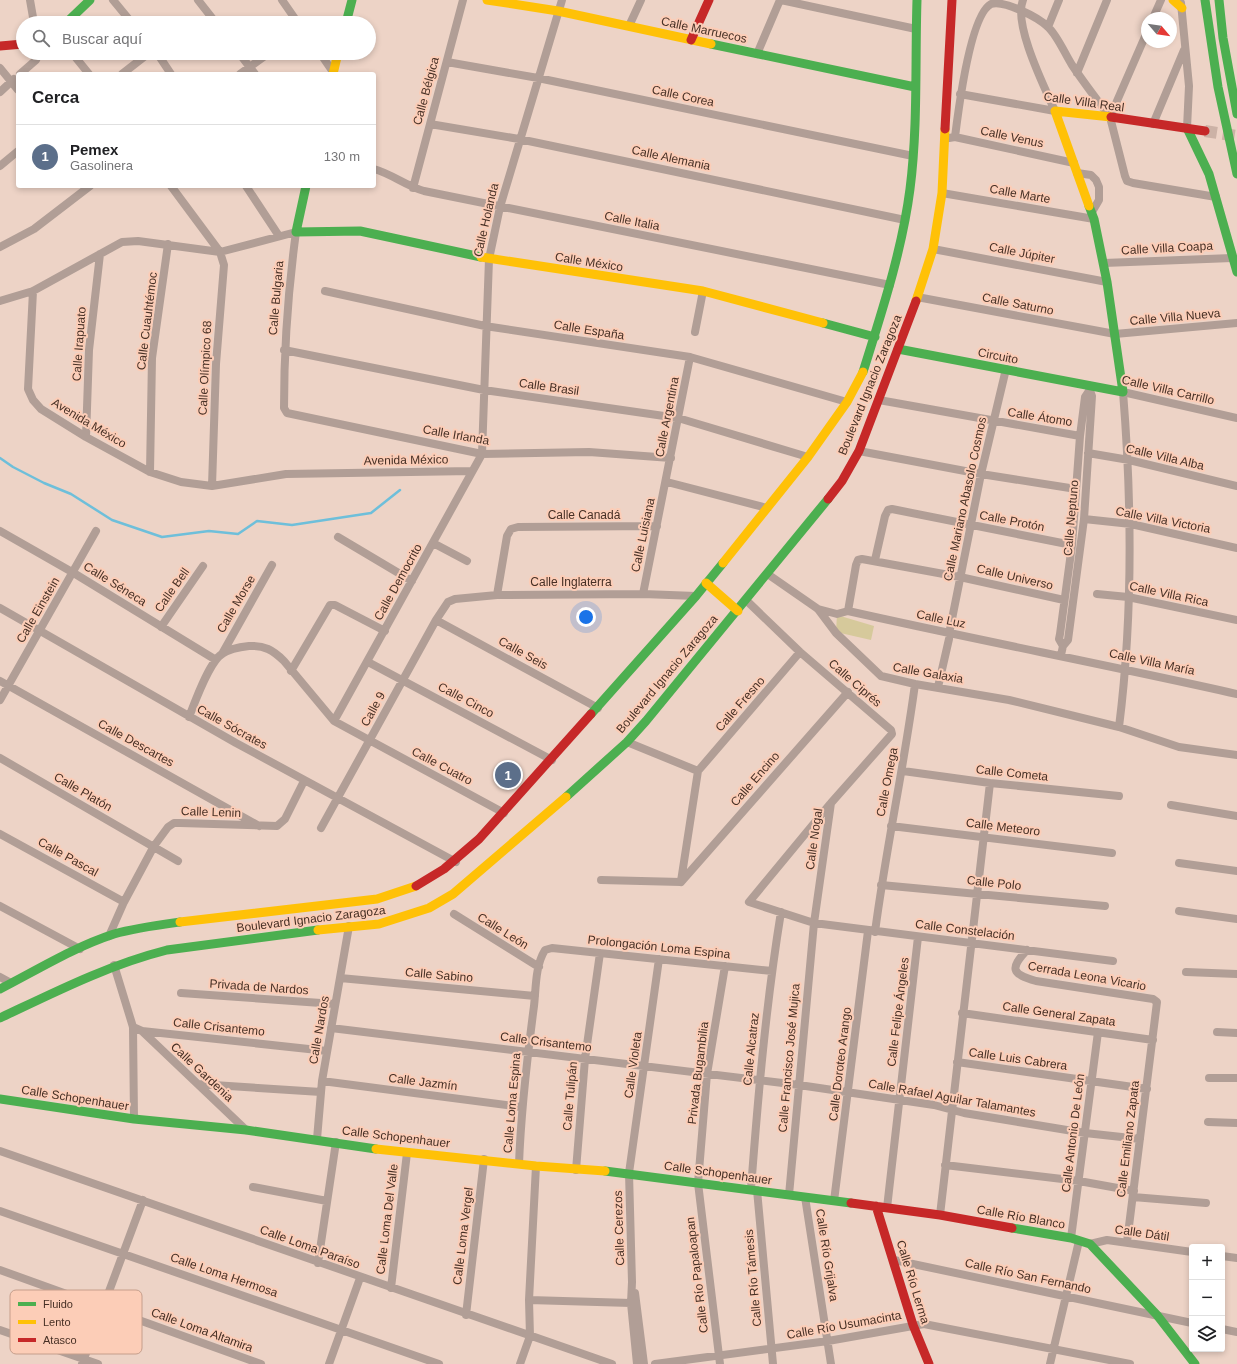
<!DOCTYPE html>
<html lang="es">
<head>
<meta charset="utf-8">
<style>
	:root { --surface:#fff; --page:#f6f6f6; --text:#202124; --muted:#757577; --line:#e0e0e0; --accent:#b45309 }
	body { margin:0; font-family:Helvetica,sans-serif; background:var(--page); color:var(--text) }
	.controls { position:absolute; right:12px; bottom:12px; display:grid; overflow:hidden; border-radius:4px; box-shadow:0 2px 6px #0003 }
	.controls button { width:36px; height:36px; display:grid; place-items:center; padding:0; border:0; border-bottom:1px solid var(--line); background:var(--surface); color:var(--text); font:20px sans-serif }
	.compass { position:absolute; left:1141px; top:12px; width:36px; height:36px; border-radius:50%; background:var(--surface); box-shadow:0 2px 6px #0003; rotate:119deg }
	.you { position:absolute; left:586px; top:617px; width:14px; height:14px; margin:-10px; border:3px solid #fff; border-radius:50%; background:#1a73e8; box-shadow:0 0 0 6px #1a73e833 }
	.badge { display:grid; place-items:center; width:26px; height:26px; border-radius:50%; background:var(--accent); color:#fff; font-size:13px; font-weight:700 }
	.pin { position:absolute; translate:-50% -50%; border:2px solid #fff; box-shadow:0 1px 4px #0006 }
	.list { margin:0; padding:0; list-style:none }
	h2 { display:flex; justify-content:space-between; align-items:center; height:52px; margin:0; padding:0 16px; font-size:17px }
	h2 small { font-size:13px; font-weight:400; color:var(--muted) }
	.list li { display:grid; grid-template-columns:26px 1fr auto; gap:12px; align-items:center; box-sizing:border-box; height:64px; padding:0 16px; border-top:1px solid var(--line) }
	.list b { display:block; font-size:15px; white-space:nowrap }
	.list p { margin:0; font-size:13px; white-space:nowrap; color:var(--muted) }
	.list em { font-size:13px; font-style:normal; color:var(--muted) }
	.icon { flex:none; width:22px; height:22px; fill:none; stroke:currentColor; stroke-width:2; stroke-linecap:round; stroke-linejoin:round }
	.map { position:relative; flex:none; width:1237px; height:1364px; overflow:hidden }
	.search { position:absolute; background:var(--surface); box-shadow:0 2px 6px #0003; left:16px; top:16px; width:360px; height:44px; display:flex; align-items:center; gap:10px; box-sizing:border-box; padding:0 14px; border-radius:22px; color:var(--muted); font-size:15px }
	.panel { position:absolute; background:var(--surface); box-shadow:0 2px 6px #0003; left:16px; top:72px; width:360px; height:116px; border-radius:4px }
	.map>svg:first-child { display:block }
	.green { fill:#d6c99b }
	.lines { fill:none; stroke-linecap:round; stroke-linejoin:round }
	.stream { stroke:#6ebfda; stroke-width:2.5 }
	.secondary-tunnel { stroke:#ccb2a6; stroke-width:12; stroke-dasharray:12 6; stroke-linecap:butt }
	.street { stroke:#b19e96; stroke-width:8 }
	.fast { stroke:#4caf50; stroke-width:9 }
	.slow { stroke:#ffc107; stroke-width:9 }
	.jam { stroke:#c62828; stroke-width:9 }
	.labels { text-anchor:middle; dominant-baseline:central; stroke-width:4; stroke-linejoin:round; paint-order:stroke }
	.street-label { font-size:12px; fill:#473025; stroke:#fccdb7 }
	.key { fill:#fccdb7; stroke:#c69e8b; stroke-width:1 }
	.key-label { font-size:11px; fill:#473025 }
</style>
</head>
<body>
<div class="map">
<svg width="1237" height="1364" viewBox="0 0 1237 1364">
	<rect width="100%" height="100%" fill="#edd3c6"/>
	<path class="green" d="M837,615L874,626L871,640L836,632Z"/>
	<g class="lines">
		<path class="stream" d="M0,458L13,467L44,483L71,494L112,520L162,537L209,531L238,534L257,521L292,525L371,513L400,490"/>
		<path class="secondary-tunnel" d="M1205,131L1237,136"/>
		<path class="street" d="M30,0L34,23
			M113,0L132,23
			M198,0L216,23
			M282,0L298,23
			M781,0L916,29
			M1023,0C1013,24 1044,86 1055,111
			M1181,3L1189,86L1187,128
			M1153,18L1161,0
			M629,26L641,0
			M1048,27L1059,0
			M1147,32L1110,117L1125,176L1127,181L1133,183L1216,197
			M72,53L89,74
			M157,53L171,74
			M239,53L255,74
			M320,53L333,72
			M757,54L780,0
			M447,62L538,78L913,156
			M0,68L18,90
			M1077,73L1107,0
			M20,74L36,60L39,53
			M122,74L149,53
			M240,74L269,53
			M0,92L14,79
			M960,94L1055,111
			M430,124L519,139L905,220
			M1153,124L1184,50
			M955,137C958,113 970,15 991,4C1004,0 1038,17 1048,27C1057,35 1065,54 1072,65C1084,83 1097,100 1110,117
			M949,138L955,137L1074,163
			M0,166L18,151
			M374,169C392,174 406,186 424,191L890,285
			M1077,173L1091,175L1096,180L1099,187V200L1092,212
			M171,186L220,252L224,265L216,364L212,486
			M246,186L279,236
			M413,188L463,0
			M942,193L1094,219
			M0,247L34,229L90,186
			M933,249L1107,282
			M1104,263L1232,258
			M33,291L28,389L33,400L41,409L86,437L150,472L181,482L212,486L286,474L472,471
			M325,291L485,326L690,357L847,402
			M917,297L1115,334L1237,323
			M0,301L33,291L122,242L138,241L220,252L296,232C288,291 284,348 284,408L287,413L482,454L589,452L671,458
			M695,332L703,291
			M284,350L484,390L678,418L808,457
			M879,400L1080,436
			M86,437L89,350L100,254
			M859,451L981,474L1076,489
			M1088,453L1129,460L1237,486
			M150,472L152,358L168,244
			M667,482L767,508
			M1084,519L1131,524L1237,548
			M0,531L72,572L216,660
			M338,537L412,581
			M433,543L467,561
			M875,560L885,516L888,510L892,509L1072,545
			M769,575L818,609L836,633L881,676L915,684L1009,700L1119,727L1179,747L1237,755
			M643,594L690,357
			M1097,594L1128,597L1237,620
			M497,595L507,536L511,529L518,527L657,526
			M747,601L800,652L891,730L892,734L831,803L814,923L789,1195
			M0,608L236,743L456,862
			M818,609L837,614L848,611C977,640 1108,665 1237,694
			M848,611L856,565L858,560L862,559L960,577L1064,600
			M436,620L598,708
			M161,627L203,566
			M949,634L981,474L1006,369
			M1063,646L1059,639L1060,634L1072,545L1080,436L1085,397L1089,391
			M222,654L272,565
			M1061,655L1063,646L1068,640L1084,519L1092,396L1088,385
			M368,662L552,760
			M291,671L330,605H335L385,631
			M0,681L259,826
			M938,687L949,639
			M0,700L96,531
			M189,717C195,702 209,662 222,654C229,649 240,647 249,646C264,645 273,650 284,661L334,721L504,813
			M334,721L482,454L489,259L500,207L562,0
			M1119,727C1133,616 1132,503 1123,392L1237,418
			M627,742L698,771
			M0,758L178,861
			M698,771L800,652
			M903,771L990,783L1119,796
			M830,804L749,902L814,923L1113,961
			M1171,805L1237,816
			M891,826L1112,853
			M321,828L436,620L448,602L455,599L497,595L643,594L696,596
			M0,834L124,902
			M1179,863L1237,871
			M601,880L681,882
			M681,881L698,771
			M681,882L848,692
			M881,885L1105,906
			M0,906L80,949
			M1179,911L1237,919
			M454,914L539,967
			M875,932C886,848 904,767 915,684
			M109,936L124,902L154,846L168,827L174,823H180L277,826L285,819L304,781
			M1027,950C1009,969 1012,974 1036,981L1153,999L1157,1002L1127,1242
			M114,965L133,1027L134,1119
			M1186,972L1237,974
			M0,977L11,983
			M340,978L535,996
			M181,993L335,1004
			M962,1013L1153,1040
			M133,1027L142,1031L327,1051
			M331,1028L799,1085L934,1105L964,1113L1085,1133L1140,1139
			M142,1031L246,1130
			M1217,1032L1237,1033
			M957,1062L1147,1089
			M1209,1078H1237
			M322,1081L521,1107
			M198,1084L321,1092
			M1208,1122L1237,1123
			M317,1139L322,1081L349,926
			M0,1151C205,1221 408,1295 612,1364
			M519,1164C521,1111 527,1059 534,1006C536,989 535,966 545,950L552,948L772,971
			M945,1165L1079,1181L1134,1191
			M576,1170L585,1059L600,953
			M253,1187L327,1201
			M751,1189C758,1096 766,1004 781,912
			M757,1190L773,1364
			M805,1197L831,1364
			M1133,1197L1206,1203
			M834,1201L868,931
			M887,1208L918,937
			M0,1211L439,1364
			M940,1215L990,783
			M1071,1238L1098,1032
			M1090,1244L1107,1240L1192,1252
			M1222,1256L1237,1258
			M894,1260L1192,1323
			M318,1263L336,1142
			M0,1270L261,1364
			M391,1288L407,1153
			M635,1293L644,1364
			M529,1300L631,1303
			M466,1315L484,1159
			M1222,1329L1237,1332
			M0,1330L98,1364
			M82,1364L143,1200
			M329,1364L360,1278
			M520,1364L530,1336L529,1300L536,1166
			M637,1364L631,1303L632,1282L629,1173L659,959
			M655,1364L828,1341L924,1324L1130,1364
			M720,1364L698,1183L707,1074L725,966
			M1050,1364L1079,1241"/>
		<path class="fast" d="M1205,0L1218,87L1237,174
			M1219,0L1223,38L1237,114
			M66,23L90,0
			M346,23L352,0
			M711,44L915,87
			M1187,128L1209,174L1237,272
			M306,186L296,232L360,231L481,257
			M823,323L875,337
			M898,349L1123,392L1107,282L1094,219L1089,206
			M863,372C882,311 902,251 910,189C918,127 915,62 917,0
			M591,714L696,596L723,563
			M566,797L627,742L646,721L828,499
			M0,989C37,970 74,947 114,934C135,928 158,925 180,922
			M0,1018C55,992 108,965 167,950L318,930
			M0,1099L134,1119L246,1130L376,1149
			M605,1171L851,1203
			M1012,1228L1071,1238L1090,1244L1157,1315L1195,1364"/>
		<path class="slow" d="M487,0L558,11L711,44
			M1173,0L1182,8
			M333,74L338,53
			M1089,206L1055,111L1111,117
			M481,257L703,291L823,323
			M916,301L933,249L942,193L945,129
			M723,563L808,457L847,402L863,372
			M706,583L738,611
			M180,922L377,899L416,886
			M318,930L379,924L429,908L453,894L566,797
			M376,1149L536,1166L605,1171"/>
		<path class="jam" d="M691,40L709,0
			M0,46L23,44
			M1111,117L1205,131
			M945,129L952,0
			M828,499L842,481L859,451L916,301
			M416,886L444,869L479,839L591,714
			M851,1203L940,1215L1012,1228
			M876,1206L913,1325L929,1364"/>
	</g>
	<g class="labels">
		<g class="street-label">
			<text transform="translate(704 30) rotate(12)">Calle Marruecos</text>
			<text transform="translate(426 91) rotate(-75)">Calle Bélgica</text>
			<text transform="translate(683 96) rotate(12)">Calle Corea</text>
			<text transform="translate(1084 102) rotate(8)">Calle Villa Real</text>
			<text transform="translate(1012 137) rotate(12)">Calle Venus</text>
			<text transform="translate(671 158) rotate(12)">Calle Alemania</text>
			<text transform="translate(1020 194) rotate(10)">Calle Marte</text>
			<text transform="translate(486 220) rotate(-77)">Calle Holanda</text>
			<text transform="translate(632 221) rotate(11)">Calle Italia</text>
			<text transform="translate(1167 248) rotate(-3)">Calle Villa Coapa</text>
			<text transform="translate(1022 253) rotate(11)">Calle Júpiter</text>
			<text transform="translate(589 262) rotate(9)">Calle México</text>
			<text transform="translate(276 298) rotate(-85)">Calle Bulgaria</text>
			<text transform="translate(1018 304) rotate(11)">Calle Saturno</text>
			<text transform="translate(1175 317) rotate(-5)">Calle Villa Nueva</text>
			<text transform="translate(147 321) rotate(-83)">Calle Cuauhtémoc</text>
			<text transform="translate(589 330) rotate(9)">Calle España</text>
			<text transform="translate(79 344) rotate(-86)">Calle Irapuato</text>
			<text transform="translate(998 356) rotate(11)">Circuito</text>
			<text transform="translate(205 368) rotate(-87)">Calle Olímpico 68</text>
			<text transform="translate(870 385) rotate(-68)">Boulevard Ignacio Zaragoza</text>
			<text transform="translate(549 387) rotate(8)">Calle Brasil</text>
			<text transform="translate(1168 390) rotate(13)">Calle Villa Carrillo</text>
			<text transform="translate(667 417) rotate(-79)">Calle Argentina</text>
			<text transform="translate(1040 417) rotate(9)">Calle Átomo</text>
			<text transform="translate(89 423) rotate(31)">Avenida México</text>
			<text transform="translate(456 435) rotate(10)">Calle Irlanda</text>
			<text transform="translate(1165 457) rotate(13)">Calle Villa Alba</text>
			<text transform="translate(406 460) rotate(-1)">Avenida México</text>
			<text transform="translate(965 499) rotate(-78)">Calle Mariano Abasolo Cosmos</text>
			<text x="584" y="515">Calle Canadá</text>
			<text transform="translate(1071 518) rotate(-85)">Calle Neptuno</text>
			<text transform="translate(1163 520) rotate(11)">Calle Villa Victoria</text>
			<text transform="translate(1012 521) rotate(11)">Calle Protón</text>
			<text transform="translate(643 535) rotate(-78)">Calle Luisiana</text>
			<text transform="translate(1015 577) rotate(13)">Calle Universo</text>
			<text transform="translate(398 582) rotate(-61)">Calle Democrito</text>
			<text x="571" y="582">Calle Inglaterra</text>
			<text transform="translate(115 584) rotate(32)">Calle Séneca</text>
			<text transform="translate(172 590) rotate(-55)">Calle Bell</text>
			<text transform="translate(1169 594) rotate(12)">Calle Villa Rica</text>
			<text transform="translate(236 604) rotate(-60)">Calle Morse</text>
			<text transform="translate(38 610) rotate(-60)">Calle Einstein</text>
			<text transform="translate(941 619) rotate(12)">Calle Luz</text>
			<text transform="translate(523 653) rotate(29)">Calle Seis</text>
			<text transform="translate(1152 662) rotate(12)">Calle Villa María</text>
			<text transform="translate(928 673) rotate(10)">Calle Galaxia</text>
			<text transform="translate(667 674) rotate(-50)">Boulevard Ignacio Zaragoza</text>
			<text transform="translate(855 683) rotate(41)">Calle Ciprés</text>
			<text transform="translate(466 700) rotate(28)">Calle Cinco</text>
			<text transform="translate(740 704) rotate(-49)">Calle Fresno</text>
			<text transform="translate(373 709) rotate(-61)">Calle 9</text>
			<text transform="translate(232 727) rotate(29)">Calle Sócrates</text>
			<text transform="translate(136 743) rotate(29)">Calle Descartes</text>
			<text transform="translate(442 766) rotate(28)">Calle Cuatro</text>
			<text transform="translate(1012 773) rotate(6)">Calle Cometa</text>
			<text transform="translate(755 779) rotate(-49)">Calle Encino</text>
			<text transform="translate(887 782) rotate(-79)">Calle Omega</text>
			<text transform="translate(83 792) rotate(30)">Calle Platón</text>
			<text transform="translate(211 812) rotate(2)">Calle Lenin</text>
			<text transform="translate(1003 827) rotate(7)">Calle Meteoro</text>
			<text transform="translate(814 839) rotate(-82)">Calle Nogal</text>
			<text transform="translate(68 857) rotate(29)">Calle Pascal</text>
			<text transform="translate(994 883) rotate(6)">Calle Polo</text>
			<text transform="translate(311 919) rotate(-7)">Boulevard Ignacio Zaragoza</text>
			<text transform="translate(965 930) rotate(7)">Calle Constelación</text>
			<text transform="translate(503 931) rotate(32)">Calle León</text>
			<text transform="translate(659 947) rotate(6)">Prolongación Loma Espina</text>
			<text transform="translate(439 975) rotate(5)">Calle Sabino</text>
			<text transform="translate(1087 976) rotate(10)">Cerrada Leona Vicario</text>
			<text transform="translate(259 987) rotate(4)">Privada de Nardos</text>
			<text transform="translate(898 1012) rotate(-83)">Calle Felipe Ángeles</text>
			<text transform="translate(1059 1014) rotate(8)">Calle General Zapata</text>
			<text transform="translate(219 1027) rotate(6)">Calle Crisantemo</text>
			<text transform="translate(319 1030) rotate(-80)">Calle Nardos</text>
			<text transform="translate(546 1042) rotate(7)">Calle Crisantemo</text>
			<text transform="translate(751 1049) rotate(-84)">Calle Alcatraz</text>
			<text transform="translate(789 1058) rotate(-85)">Calle Francisco José Mujica</text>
			<text transform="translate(1018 1059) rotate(8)">Calle Luis Cabrera</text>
			<text transform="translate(840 1064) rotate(-83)">Calle Doroteo Arango</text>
			<text transform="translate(633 1065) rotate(-82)">Calle Violeta</text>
			<text transform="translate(202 1072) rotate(43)">Calle Gardenia</text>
			<text transform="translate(698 1073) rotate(-83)">Privada Bugambilia</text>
			<text transform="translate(423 1082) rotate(7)">Calle Jazmín</text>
			<text transform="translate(570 1096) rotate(-85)">Calle Tulipán</text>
			<text transform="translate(75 1098) rotate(9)">Calle Schopenhauer</text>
			<text transform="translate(952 1098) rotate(10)">Calle Rafael Aguilar Talamantes</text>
			<text transform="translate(512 1103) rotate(-85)">Calle Loma Espina</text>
			<text transform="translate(1073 1133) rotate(-83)">Calle Antonio De León</text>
			<text transform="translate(396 1137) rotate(7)">Calle Schopenhauer</text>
			<text transform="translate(1128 1139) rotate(-83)">Calle Emiliano Zapata</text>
			<text transform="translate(718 1173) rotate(8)">Calle Schopenhauer</text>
			<text transform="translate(1021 1217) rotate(10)">Calle Río Blanco</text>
			<text transform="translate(387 1219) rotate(-83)">Calle Loma Del Valle</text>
			<text transform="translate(619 1228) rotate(-92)">Calle Cerezos</text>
			<text transform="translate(1142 1233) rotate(8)">Calle Dátil</text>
			<text transform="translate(463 1236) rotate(-83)">Calle Loma Vergel</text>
			<text transform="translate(310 1247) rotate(20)">Calle Loma Paraíso</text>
			<text transform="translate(827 1255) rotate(81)">Calle Río Grijalva</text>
			<text transform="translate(224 1275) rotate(19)">Calle Loma Hermosa</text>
			<text transform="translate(697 1275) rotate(-97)">Calle Río Papaloapan</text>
			<text transform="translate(1028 1276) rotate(12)">Calle Río San Fernando</text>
			<text transform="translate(753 1278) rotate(-95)">Calle Río Támesis</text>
			<text transform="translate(913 1282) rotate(73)">Calle Río Lerma</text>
			<text transform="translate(844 1325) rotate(-10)">Calle Río Usumacinta</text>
			<text transform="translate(202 1330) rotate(20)">Calle Loma Altamira</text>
		</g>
	</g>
	<rect x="10" y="1290" width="132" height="64" rx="6" class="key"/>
	<rect x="18" y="1302" width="18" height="4" fill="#4caf50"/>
	<rect x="18" y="1320" width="18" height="4" fill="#ffc107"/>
	<rect x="18" y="1338" width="18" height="4" fill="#c62828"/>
	<g class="key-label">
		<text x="43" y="1308">Fluido</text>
		<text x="43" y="1326">Lento</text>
		<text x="43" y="1344">Atasco</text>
	</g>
</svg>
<div class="controls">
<button>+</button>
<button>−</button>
<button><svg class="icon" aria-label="layers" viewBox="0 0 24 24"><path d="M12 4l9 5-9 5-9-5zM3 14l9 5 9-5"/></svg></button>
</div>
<svg class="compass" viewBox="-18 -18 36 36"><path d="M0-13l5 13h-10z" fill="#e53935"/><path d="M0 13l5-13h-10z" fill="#757577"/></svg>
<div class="you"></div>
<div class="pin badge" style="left:508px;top:775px;background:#5c6f8a">1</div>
<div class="search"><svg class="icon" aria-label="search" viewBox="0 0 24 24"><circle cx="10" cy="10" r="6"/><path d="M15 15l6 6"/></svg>Buscar aquí</div>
<section class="panel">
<h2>Cerca<small></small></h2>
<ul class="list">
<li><span class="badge" style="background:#5c6f8a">1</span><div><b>Pemex</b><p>Gasolinera</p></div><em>130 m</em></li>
</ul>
</section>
</div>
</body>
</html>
